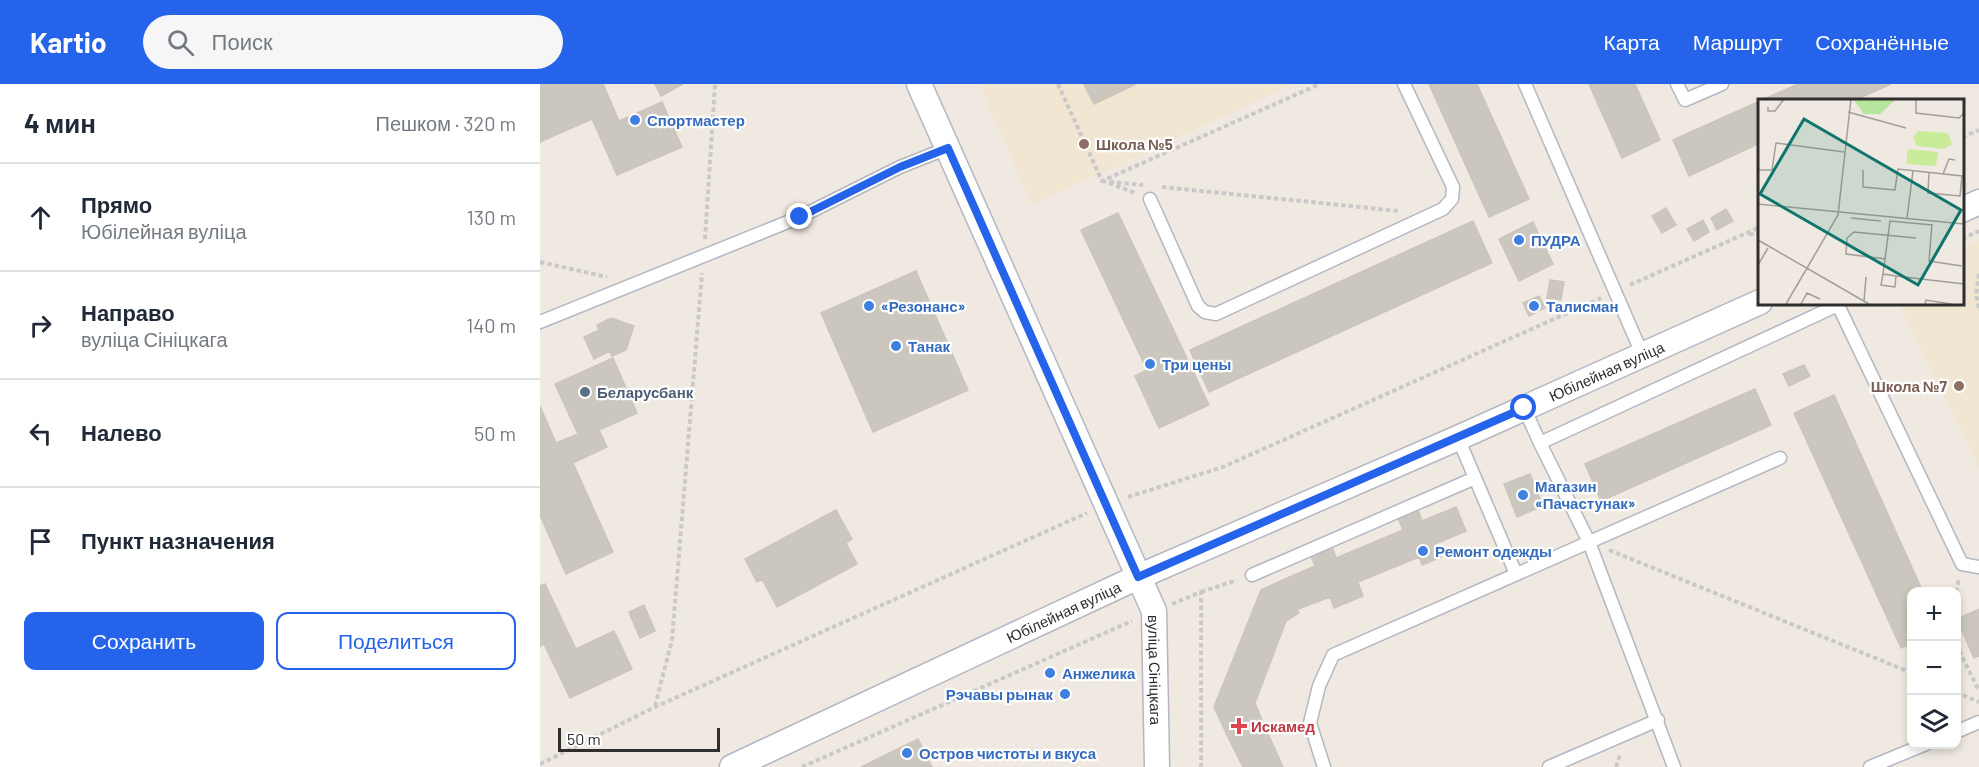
<!DOCTYPE html>
<html lang="ru">
<head>
<meta charset="utf-8">
<style>
	:root { --surface:#fff; --page:#f6f6f7; --text:#1f2937; --muted:#747a83; --line:#e0e1e3; --accent:#2563eb }
	body { margin:0; font-family:Barlow,sans-serif; background:var(--page); color:var(--text) }
	.controls { position:absolute; right:18px; bottom:18px; display:grid; overflow:hidden; border-radius:12px; box-shadow:0 3px 9px #0003 }
	.controls button { width:54px; height:54px; display:grid; place-items:center; padding:0; border:0; border-bottom:2px solid var(--line); background:var(--surface); color:var(--text); font:30px sans-serif }
	.scale { position:absolute; left:18px; bottom:15px; width:162px; box-sizing:border-box; padding-left:6px; border:3px solid #2e2e2e; border-top:0; font-size:16px; line-height:21px; white-space:nowrap; color:#2e2e2e; -webkit-text-stroke:4px #fff; paint-order:stroke }
	.stop { position:absolute; width:18px; height:18px; margin:-14px; border:4px solid #2563eb; border-radius:50%; background:#fff }
	.stop.end { background:#2563eb; border-color:#fff; box-shadow:0 2px 6px #0008 }
	.list { margin:0; padding:0; list-style:none }
	h2 { display:flex; justify-content:space-between; align-items:center; height:78px; margin:0; padding:0 24px; font-size:26px }
	h2 small { font-size:20px; font-weight:400; color:var(--muted) }
	.list li { display:grid; grid-template-columns:39px 1fr auto; gap:18px; align-items:center; box-sizing:border-box; height:108px; padding:0 24px; border-top:2px solid var(--line) }
	.list b { display:block; font-size:22px; white-space:nowrap }
	.list p { margin:0; font-size:20px; white-space:nowrap; color:var(--muted) }
	.list em { font-size:20px; font-style:normal; color:var(--muted) }
	.actions { display:flex; gap:12px; padding:18px 24px }
	.actions a { flex:1; padding:14px 0; border:2px solid var(--accent); border-radius:12px; text-align:center; font-size:21px; color:var(--accent) }
	.actions .main { background:var(--accent); color:#fff }
	.icon { flex:none; width:33px; height:33px; fill:none; stroke:currentColor; stroke-width:2; stroke-linecap:round; stroke-linejoin:round }
	.map { position:relative; flex:none; width:1439px; height:683px; overflow:hidden }
	header { display:flex; align-items:center; gap:36px; box-sizing:border-box; height:84px; padding:0 30px; background:var(--accent); color:#fff }
	header strong { font-size:28px }
	nav { display:flex; gap:33px; margin-inline-start:auto; font-size:21px }
	.search { width:420px; height:54px; background:var(--page); display:flex; align-items:center; gap:15px; box-sizing:border-box; padding:0 21px; border-radius:33px; color:var(--muted); font-size:22px }
	main { display:flex }
	aside { flex:1; background:var(--surface) }
	.map>svg:first-child { display:block }
	.education { fill:#f0e6d1 }
	.building { fill:#cbc7bf; stroke:#cbc5ba; stroke-width:1.5 }
	.lines { fill:none; stroke-linecap:round; stroke-linejoin:round }
	.lane-casing { stroke:#b4b7c1; stroke-width:15 }
	.street-casing { stroke:#b4b7c1; stroke-width:27 }
	.path { stroke:#c9c9c9; stroke-width:4; stroke-dasharray:4.5 3; stroke-linecap:butt }
	.lane { stroke:#fff; stroke-width:12 }
	.street { stroke:#fff; stroke-width:24 }
	.route { stroke:#2563eb; stroke-width:8 }
	.shop-dot { fill:#3f7fe0; stroke:#fff; stroke-width:2 }
	.education-dot { fill:#8d6e63; stroke:#fff; stroke-width:2 }
	.service-dot { fill:#5c6f8a; stroke:#fff; stroke-width:2 }
	.health-dot { fill:#e0444e; stroke:#fff; stroke-width:2 }
	.labels { text-anchor:middle; dominant-baseline:central; stroke-width:4.5; stroke-linejoin:round; paint-order:stroke }
	.shop-label { font-size:15px; font-weight:bold; fill:#366cbe; stroke:#fff; text-anchor:start }
	.education-label { font-size:15px; font-weight:bold; fill:#785e54; stroke:#fff; text-anchor:start }
	.street-label { font-size:15px; fill:#2e2e2e; stroke:#fff }
	.service-label { font-size:15px; font-weight:bold; fill:#4e5e75; stroke:#fff; text-anchor:start }
	.health-label { font-size:15px; font-weight:bold; fill:#be3a42; stroke:#fff; text-anchor:start }
	.inset-road { fill:none; stroke:#a29e99; stroke-width:1.5 }
	.view { fill:#0f766e; fill-opacity:0.15; stroke:#0f766e; stroke-width:3 }
	.inset-edge { fill:none; stroke:#2e2e2e; stroke-width:3 }
</style>
</head>
<body>
<header>
<strong>Kartio</strong>
<div class="search"><svg class="icon" aria-label="search" viewBox="0 0 24 24"><circle cx="10" cy="10" r="6"/><path d="M15 15l6 6"/></svg>Поиск</div>
<nav><a>Карта</a><a>Маршрут</a><a>Сохранённые</a></nav>
</header>
<main>
<aside>
<h2>4 мин<small>Пешком · 320 m</small></h2>
<ul class="list">
<li><svg class="icon" aria-label="ahead" viewBox="0 0 24 24"><path d="M12 20V5M6 11l6-6 6 6"/></svg><div><b>Прямо</b><p>Юбілейная вуліца</p></div><em>130 m</em></li>
<li><svg class="icon" aria-label="right" viewBox="0 0 24 24"><path d="M7 20v-9h11M14 6l5 5-5 5"/></svg><div><b>Направо</b><p>вуліца Сініцкага</p></div><em>140 m</em></li>
<li><svg class="icon" aria-label="left" viewBox="0 0 24 24"><path d="M17 20v-9H6M10 6l-5 5 5 5"/></svg><div><b>Налево</b></div><em>50 m</em></li>
<li><svg class="icon" aria-label="arrive" viewBox="0 0 24 24"><path d="M6 21V4h12l-3 4 3 4H6"/></svg><div><b>Пункт назначения</b></div></li>
</ul>
<div class="actions"><a class="main">Сохранить</a><a>Поделиться</a></div>
</aside>
<div class="map">
<svg width="1439" height="683" viewBox="0 0 1439 683">
	<rect width="100%" height="100%" fill="#efe9e1"/>
	<path class="education" d="M439,0H754L492,121Z
		M1439,156V384L1358,219H1422L1423,164Z"/>
	<path class="building" d="M0,0H63L79,37L122,18L142,63L77,91L52,35L0,58Z
		M115,0H143L121,12Z
		M544,0H596L554,20Z
		M889,0H937L989,115L949,133Z
		M1049,0H1095L1120,56L1082,74Z
		M1258,0H1351L1315,16H1222Z
		M1220,17V59L1149,92L1133,56Z
		M1126,124L1136,141L1122,149L1112,132Z
		M1186,125L1193,137L1177,146L1171,134Z
		M578,129L669,321L619,344L595,292L607,286L541,146Z
		M1163,136L1169,148L1154,157L1147,145Z
		M933,137L952,179L669,308L650,266Z
		M993,138L1013,180L979,197L959,155Z
		M376,187L428,306L333,348L281,229Z
		M1010,196L1024,198L1021,216L1007,214Z
		M999,212L1005,224L989,232L983,219Z
		M71,234L94,242L86,266L72,272L70,267L54,275L44,253L59,246L57,241Z
		M73,274L97,329L59,346L67,363L33,379L73,468L26,490L0,431V322L16,359L38,350L15,300Z
		M1264,281L1270,292L1249,302L1243,290Z
		M1215,305L1231,341L1061,417L1045,380Z
		M1294,311L1383,508H1372V559L1361,564L1254,329Z
		M990,390L1003,422L977,433L964,400Z
		M916,423L926,447L895,460L901,473L882,481L879,473L818,498L823,512L794,524L790,513L758,525L745,495L775,482L771,472L792,463L796,474L863,446L858,434L878,426L882,437Z
		M296,426L312,455L306,459L317,480L237,523L222,495L217,498L205,475Z
		M745,495L759,529L746,537L715,619L721,634L687,651L674,623L721,506Z
		M5,500L36,565L74,547L92,585L30,614L4,560L0,562V502Z
		M104,521L115,547L100,554L89,528Z
		M1439,525V572L1434,574L1417,535Z
		M721,634L743,683H703L687,651Z
		M378,655L392,683H321Z"/>
	<g class="lines">
		<defs>
			<path id="lane" d="M985,0L1103,272
				M1137,0L1145,16L1182,0
				M610,115L658,222L665,228L676,230L903,125L912,115L913,103L864,0
				M1297,219L1422,480L1439,483
				M0,238L260,133L360,83L408,64
				M984,324L1000,359
				M918,354L976,490
				M712,491L935,394
				M1416,648L1439,638
				M784,683L770,639L779,602L793,571L1240,374
				M1009,683L1118,636
				M1134,683L1049,458L1000,359L1298,221
				M1330,683L1386,660"/>
			<g id="street">
				<path id="s1" d="M379,0L614,527L617,683"/>
				<path d="M1422,126L1439,118"/>
				<path id="s2" d="M192,683L598,493L918,354L1220,218"/>
			</g>
		</defs>
		<use href="#lane" class="lane-casing"/>
		<use href="#street" class="street-casing"/>
		<path class="path" d="M518,0L562,97L780,0
			M1422,53L1439,46
			M562,97L603,101
			M569,99L595,109
			M622,103L859,127
			M1209,150L1220,151
			M165,155L175,0
			M1422,155L1439,147
			M0,178L67,193
			M1439,190L1436,211L1439,224
			M1090,201L1220,143
			M588,413L683,383L1061,214
			M1069,466L1372,589
			M661,508L697,496
			M1416,508L1419,495
			M632,520L661,508V683
			M1416,560L1439,607
			M1416,608L1439,618
			M115,622L132,556L162,189
			M0,680L115,623L547,429
			M262,683L592,537
			M1076,683L1080,670"/>
		<use href="#lane" class="lane"/>
		<use href="#street" class="street"/>
	</g>
	<g class="lines">
		<path class="route" d="M260,133L360,83L408,64L598,493L984,324"/>
	</g>
	<g class="shop-dot">
		<circle cx="95" cy="36" r="6"/>
		<circle cx="979" cy="156" r="6"/>
		<circle cx="329" cy="222" r="6"/>
		<circle cx="994" cy="222" r="6"/>
		<circle cx="356" cy="262" r="6"/>
		<circle cx="610" cy="280" r="6"/>
		<circle cx="983" cy="411" r="6"/>
		<circle cx="883" cy="467" r="6"/>
		<circle cx="510" cy="589" r="6"/>
		<circle cx="525" cy="610" r="6"/>
		<circle cx="367" cy="669" r="6"/>
	</g>
	<g class="education-dot">
		<circle cx="544" cy="60" r="6"/>
		<circle cx="1419" cy="302" r="6"/>
	</g>
	<circle class="service-dot" cx="45" cy="308" r="6"/>
	<path class="health-dot" d="M696 633h6v6h6v6h-6v6h-6v-6h-6v-6h6z"/>
	<g class="labels">
		<g class="shop-label">
			<text x="107" y="36">Спортмастер</text>
			<text x="991" y="156">ПУДРА</text>
			<text x="341" y="222">«Резонанс»</text>
			<text x="1006" y="222">Талисман</text>
			<text x="368" y="262">Танак</text>
			<text x="622" y="280">Три цены</text>
			<text x="995" y="402">Магазин<tspan x="995" dy="17">«Пачастунак»</tspan></text>
			<text x="895" y="467">Ремонт одежды</text>
			<text x="522" y="589">Анжелика</text>
			<text x="513" y="610" text-anchor="end">Рэчавы рынак</text>
			<text x="379" y="669">Остров чистоты и вкуса</text>
		</g>
		<g class="education-label">
			<text x="556" y="60">Школа №5</text>
			<text x="1407" y="302" text-anchor="end">Школа №7</text>
		</g>
		<g class="street-label">
			<text stroke="none"><textPath href="#s2" startOffset="960">Юбілейная вуліца</textPath></text>
			<text stroke="none"><textPath href="#s2" startOffset="366">Юбілейная вуліца</textPath></text>
			<text stroke="none"><textPath href="#s1" startOffset="636">вуліца Сініцкага</textPath></text>
		</g>
		<g class="service-label">
			<text x="57" y="308">Беларусбанк</text>
		</g>
		<g class="health-label">
			<text x="711" y="642">Искамед</text>
		</g>
	</g>
	<g transform="translate(1218 15)">
		<rect width="206" height="206" fill="#efe9e1"/>
		<path d="M138,0L122,15H106L96,1Z" fill="#b6e59e"/>
		<path d="M160,32L190,34L194,45L186,50L159,47L155,39ZM150,50L180,53L178,67L148,65Z" fill="#c9ec9a"/>
		<path class="inset-road" d="M158,0V14L201,19L206,14M10,8V12H17L26,0M90,13L148,29M0,71H14L18,44L86,53M105,71V88L137,91L140,70L204,77L202,97L170,94L171,74M185,75L191,60L197,61M0,105L206,125M93,119L123,122M149,119L155,72M174,125L171,162L204,167M0,141L111,205M128,160L88,155L89,139L96,133L158,139M0,166L10,149M125,175L123,186L137,188L138,177L125,175L132,122L174,126M138,177L206,185M106,202L108,178M28,205L80,116L93,0M43,205L49,194L62,200M167,205L168,201L193,205"/>
		<path class="view" d="M46,20L203,111L160,186L2,95Z"/>
		<rect width="206" height="206" class="inset-edge"/>
	</g>
</svg>
<div class="controls">
<button>+</button>
<button>−</button>
<button><svg class="icon" aria-label="layers" viewBox="0 0 24 24"><path d="M12 4l9 5-9 5-9-5zM3 14l9 5 9-5"/></svg></button>
</div>
<div class="scale">50 m</div>
<div class="stop" style="left:984px;top:324px"></div>
<div class="stop end" style="left:260px;top:133px"></div>
</div>
</main>
</body>
</html>
